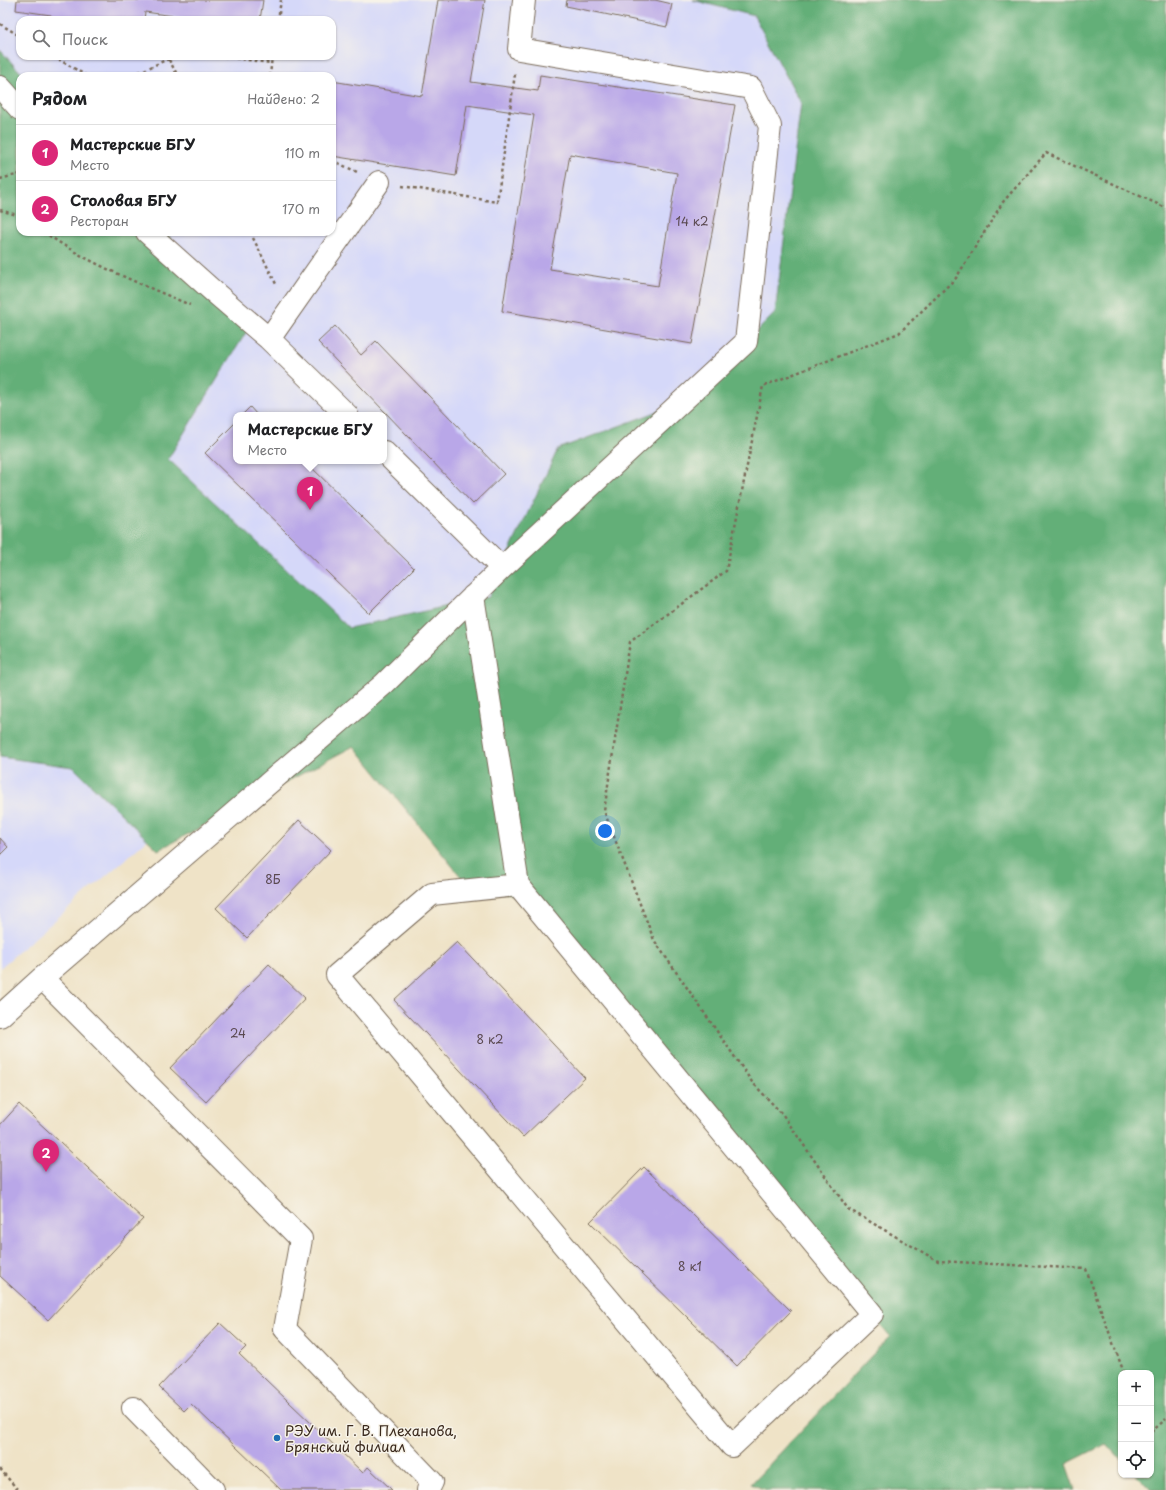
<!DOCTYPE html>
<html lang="ru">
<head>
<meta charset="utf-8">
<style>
	:root { --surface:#fff; --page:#f2f2f2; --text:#202124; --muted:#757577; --line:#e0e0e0; --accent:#db2777 }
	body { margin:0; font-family:"Playpen Sans",sans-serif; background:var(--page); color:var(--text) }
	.controls { position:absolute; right:12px; bottom:12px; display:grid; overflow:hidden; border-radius:8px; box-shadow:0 1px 3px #0004 }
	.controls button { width:36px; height:36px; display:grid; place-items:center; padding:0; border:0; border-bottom:1px solid var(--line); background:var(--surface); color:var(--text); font:20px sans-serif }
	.you { position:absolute; left:605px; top:831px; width:14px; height:14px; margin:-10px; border:3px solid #fff; border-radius:50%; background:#1a73e8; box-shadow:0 0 0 6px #1a73e833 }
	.badge { display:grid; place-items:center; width:26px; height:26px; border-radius:50%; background:var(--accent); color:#fff; font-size:13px; font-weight:700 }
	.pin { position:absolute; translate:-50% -33px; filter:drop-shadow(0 1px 2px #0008) }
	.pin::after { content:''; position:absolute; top:21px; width:14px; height:12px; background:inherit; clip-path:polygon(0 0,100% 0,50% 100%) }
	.popup { position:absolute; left:233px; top:412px; width:154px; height:52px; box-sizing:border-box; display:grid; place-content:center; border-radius:8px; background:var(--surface); filter:drop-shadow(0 1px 3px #0005); font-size:13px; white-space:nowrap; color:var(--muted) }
	.popup b { font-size:15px; color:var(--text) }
	.popup::after { content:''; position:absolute; left:50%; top:100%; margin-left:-8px; border:8px solid transparent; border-top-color:var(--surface) }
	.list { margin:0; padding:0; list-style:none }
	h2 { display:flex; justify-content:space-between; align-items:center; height:52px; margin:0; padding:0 16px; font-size:17px }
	h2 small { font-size:13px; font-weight:400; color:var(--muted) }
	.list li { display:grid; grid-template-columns:26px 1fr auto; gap:12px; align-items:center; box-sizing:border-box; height:56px; padding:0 16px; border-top:1px solid var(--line) }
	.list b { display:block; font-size:15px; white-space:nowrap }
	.list p { margin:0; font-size:13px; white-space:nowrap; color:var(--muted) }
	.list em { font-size:13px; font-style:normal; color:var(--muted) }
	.icon { flex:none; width:22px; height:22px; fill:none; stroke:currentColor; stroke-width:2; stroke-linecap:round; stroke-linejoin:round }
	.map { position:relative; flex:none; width:1166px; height:1490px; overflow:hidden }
	.search { position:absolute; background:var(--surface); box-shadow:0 1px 3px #0004; left:16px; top:16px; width:320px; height:44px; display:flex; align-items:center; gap:10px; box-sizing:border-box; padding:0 14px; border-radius:12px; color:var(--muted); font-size:15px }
	.panel { position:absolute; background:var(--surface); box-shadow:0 1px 3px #0004; left:16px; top:72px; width:320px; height:164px; border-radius:12px }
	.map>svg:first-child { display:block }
	.built { fill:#d5d8f9; fill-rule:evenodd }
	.forest { fill:#64af78; stroke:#506c4b }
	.building { fill:#b9a7e8; fill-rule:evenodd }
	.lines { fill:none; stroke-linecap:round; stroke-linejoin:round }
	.minor-casing { stroke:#7a6b59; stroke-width:24 }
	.path { stroke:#7a6b59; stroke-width:2.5; stroke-dasharray:3 3; stroke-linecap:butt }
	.minor { stroke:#fff; stroke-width:22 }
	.poi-dot { fill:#1f6fb2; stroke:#f7f3e8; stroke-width:1.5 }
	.labels { text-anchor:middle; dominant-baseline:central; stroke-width:3; stroke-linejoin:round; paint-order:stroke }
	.number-label { font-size:12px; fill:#5a4950 }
	.poi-label { font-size:14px; fill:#3b2a1e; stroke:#f7f3e8; text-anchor:start }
</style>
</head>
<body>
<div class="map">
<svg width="1166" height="1490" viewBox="0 0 1166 1490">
	<rect width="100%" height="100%" fill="#f7f3e8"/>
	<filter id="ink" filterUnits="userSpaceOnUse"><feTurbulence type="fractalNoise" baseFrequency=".025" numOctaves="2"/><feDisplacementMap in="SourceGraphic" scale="8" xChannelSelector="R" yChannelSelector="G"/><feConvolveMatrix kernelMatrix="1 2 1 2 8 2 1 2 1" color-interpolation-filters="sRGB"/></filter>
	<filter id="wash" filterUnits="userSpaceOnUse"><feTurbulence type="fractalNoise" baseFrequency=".012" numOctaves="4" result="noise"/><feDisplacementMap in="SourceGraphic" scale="16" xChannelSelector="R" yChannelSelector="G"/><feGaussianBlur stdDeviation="0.9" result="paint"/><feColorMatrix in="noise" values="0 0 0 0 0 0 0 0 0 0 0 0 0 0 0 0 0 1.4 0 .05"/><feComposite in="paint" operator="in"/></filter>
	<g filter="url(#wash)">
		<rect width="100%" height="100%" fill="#efe3c7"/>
		<path class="built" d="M0,0H1012L709,432L523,611L361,654L0,968ZM20,20H332V56H20ZM20,76H332V232H20ZM236,415H384V461H236Z"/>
		<path class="forest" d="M693,0H1166V1490H1150L1135,1475H1151V1373H1121V1460L1106,1444L1066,1464L1075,1490H766L751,1484L890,1336L521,898L462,878L354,746L158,850L73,767L0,757V50L24,76H20V232H165L250,326L168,459L349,628L488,597L558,449L688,400L775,313L801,103L754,16Z"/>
		<g id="blocks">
			<path class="building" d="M17,0H263L260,20H188V18L145,12L144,20H55L51,15L16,10Z
				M438,0H485L471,82L538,91L540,75L735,105L692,344L502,311L534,115L467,105L456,176L332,156V81L422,96ZM570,154L677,173L658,286L550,269Z
				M567,0H655L672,4L667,27L566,6Z
				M335,326L361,355L376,341L504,474L473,504L318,342Z
				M250,407L257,415H242Z
				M236,422V461H305L414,568L369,613L205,453Z
				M299,820L331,850L247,938L216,908Z
				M0,838L8,847L0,855Z
				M457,942L585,1078L523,1137L394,1000Z
				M269,964L305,998L206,1102L170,1068Z
				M19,1104L143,1219L48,1320L0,1276V1125Z
				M644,1167L791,1311L737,1366L590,1222Z
				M220,1323L246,1347L239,1354L363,1473L368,1467L392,1490H281L191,1404L184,1411L159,1387Z"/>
		</g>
	</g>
	<g filter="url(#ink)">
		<use href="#blocks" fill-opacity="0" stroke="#7a6b59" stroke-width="1"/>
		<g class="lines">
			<defs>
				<path id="minor" d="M0,87L20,109
					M147,232L214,292L269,339
					M347,415L269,339L379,182
					M384,452L502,568
					M473,596L518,885L872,1314L732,1446L337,975L432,894L518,885
					M42,978L384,684L502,568L746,342L770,126L751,88L519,49L524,0
					M0,1016L42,978L301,1239L285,1329L432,1482L428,1490
					M133,1408L213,1490"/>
			</defs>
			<use href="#minor" class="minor-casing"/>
			<path class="path" d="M278,20L281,0
				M0,24L20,36
				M53,56L87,76
				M218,56L271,63
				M169,60L178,76
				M109,76L137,73L175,56
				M270,76L272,56
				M332,162L338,163L357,172
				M0,179L20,174
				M402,186L497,202L515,74
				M0,210L20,216
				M44,232C88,264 139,283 190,305
				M253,232V238L277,286
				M1124,1373L1086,1269L938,1261L848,1209L783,1115L752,1082L654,940L604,811L630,642L726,571L763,386L899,333L956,278L1003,202L1046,153L1166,208
				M1151,1432L1166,1419
				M0,1469L18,1490"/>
			<use href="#minor" class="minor"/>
		</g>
	</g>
	<circle class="poi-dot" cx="277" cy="1438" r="4"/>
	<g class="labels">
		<g class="number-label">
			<text x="692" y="221">14 к2</text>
			<text x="273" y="879">8Б</text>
			<text x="238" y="1033">24</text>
			<text x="490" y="1039">8 к2</text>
			<text x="690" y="1266">8 к1</text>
		</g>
		<g class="poi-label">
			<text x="285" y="1430">РЭУ им. Г. В. Плеханова,<tspan x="285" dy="16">Брянский филиал</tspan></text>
		</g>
	</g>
</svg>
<div class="controls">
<button>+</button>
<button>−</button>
<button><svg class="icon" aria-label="locate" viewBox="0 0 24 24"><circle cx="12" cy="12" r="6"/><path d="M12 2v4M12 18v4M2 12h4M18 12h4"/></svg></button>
</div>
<div class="you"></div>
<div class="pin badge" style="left:310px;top:510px">1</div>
<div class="popup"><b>Мастерские БГУ</b>Место</div>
<div class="pin badge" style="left:46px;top:1172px">2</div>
<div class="search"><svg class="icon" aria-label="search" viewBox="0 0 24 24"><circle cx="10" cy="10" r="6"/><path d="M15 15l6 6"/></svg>Поиск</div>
<section class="panel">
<h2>Рядом<small>Найдено: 2</small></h2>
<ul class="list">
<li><span class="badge">1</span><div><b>Мастерские БГУ</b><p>Место</p></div><em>110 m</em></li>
<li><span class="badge">2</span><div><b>Столовая БГУ</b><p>Ресторан</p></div><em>170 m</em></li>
</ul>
</section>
</div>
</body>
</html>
